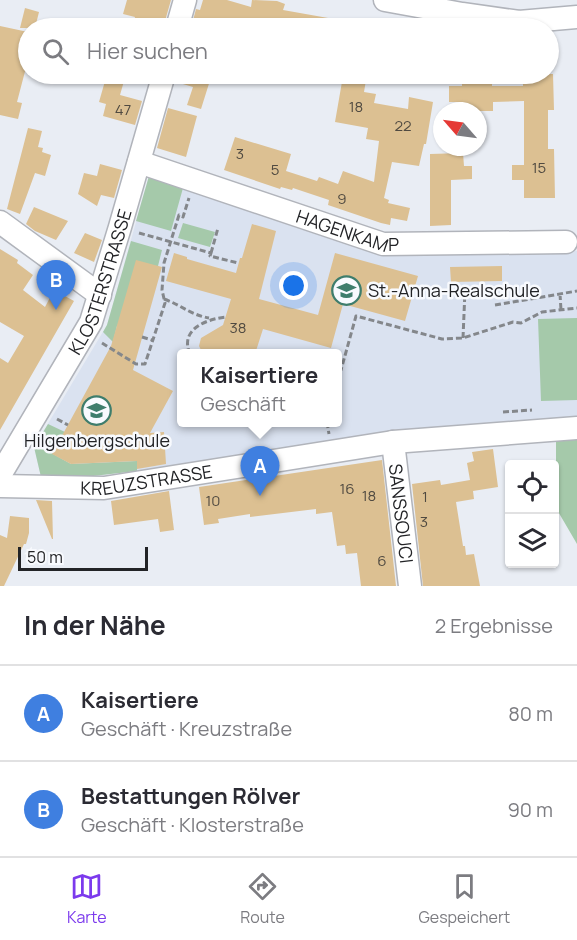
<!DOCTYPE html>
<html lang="de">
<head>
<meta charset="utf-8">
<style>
	:root { --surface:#fff; --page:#f2f2f3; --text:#2b2b33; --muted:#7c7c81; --line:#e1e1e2; --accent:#7c3aed }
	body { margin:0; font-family:Manrope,sans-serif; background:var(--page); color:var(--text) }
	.controls { position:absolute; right:18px; bottom:18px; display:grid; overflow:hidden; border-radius:6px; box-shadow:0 2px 4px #0004 }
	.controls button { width:54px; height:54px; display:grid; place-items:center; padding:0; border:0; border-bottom:2px solid var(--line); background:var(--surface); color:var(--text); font:30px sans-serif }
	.compass { position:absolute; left:433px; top:102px; width:54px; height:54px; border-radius:50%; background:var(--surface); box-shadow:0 2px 4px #0004; rotate:298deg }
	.scale { position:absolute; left:18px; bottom:15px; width:130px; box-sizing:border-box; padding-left:6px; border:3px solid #222326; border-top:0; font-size:16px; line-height:21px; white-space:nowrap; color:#222326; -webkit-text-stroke:4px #f8fafe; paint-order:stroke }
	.you { position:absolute; left:294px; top:286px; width:21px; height:21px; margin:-15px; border:4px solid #fff; border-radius:50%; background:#1a73e8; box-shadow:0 0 0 9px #1a73e833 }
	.badge { display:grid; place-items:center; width:39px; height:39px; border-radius:50%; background:var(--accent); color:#fff; font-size:20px; font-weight:700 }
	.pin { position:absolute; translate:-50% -50px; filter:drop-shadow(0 2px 3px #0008) }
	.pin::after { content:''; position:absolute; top:32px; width:21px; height:18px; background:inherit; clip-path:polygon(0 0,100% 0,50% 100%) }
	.popup { position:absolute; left:177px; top:349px; width:165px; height:78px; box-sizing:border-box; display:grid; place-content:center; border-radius:6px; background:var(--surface); filter:drop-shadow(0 2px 4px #0005); font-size:20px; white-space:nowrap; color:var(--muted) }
	.popup b { font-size:22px; color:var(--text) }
	.popup::after { content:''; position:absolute; left:50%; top:100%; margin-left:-12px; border:12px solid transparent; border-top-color:var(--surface) }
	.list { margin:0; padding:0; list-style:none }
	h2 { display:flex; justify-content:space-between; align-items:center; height:78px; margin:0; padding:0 24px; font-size:26px }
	h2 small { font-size:20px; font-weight:400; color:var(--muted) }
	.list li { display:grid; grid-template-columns:39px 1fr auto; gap:18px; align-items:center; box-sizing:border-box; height:96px; padding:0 24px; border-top:2px solid var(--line) }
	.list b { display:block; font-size:22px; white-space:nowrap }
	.list p { margin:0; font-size:20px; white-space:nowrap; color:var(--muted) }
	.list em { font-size:20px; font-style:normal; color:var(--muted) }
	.icon { flex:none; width:33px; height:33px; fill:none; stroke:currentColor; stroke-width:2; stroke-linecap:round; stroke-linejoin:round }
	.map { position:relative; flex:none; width:577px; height:586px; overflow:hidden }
	.search { position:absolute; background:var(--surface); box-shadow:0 2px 4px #0004; left:18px; right:18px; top:18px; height:66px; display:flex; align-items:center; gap:15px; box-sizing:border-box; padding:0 21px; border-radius:33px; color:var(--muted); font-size:22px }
	.sheet { height:270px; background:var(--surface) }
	nav { display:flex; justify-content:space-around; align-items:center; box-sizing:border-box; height:84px; border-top:2px solid var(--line); background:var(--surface); font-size:16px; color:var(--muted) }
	nav a { display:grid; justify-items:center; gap:3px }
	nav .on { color:var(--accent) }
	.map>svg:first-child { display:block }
	.built { fill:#dae2f0; fill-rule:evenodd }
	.green { fill:#a5c9aa }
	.building { fill:#dcc092 }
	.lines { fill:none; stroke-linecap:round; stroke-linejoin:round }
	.minor-casing { stroke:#b1b4bb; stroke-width:25 }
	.path { stroke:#84878b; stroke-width:3; stroke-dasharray:6 3; stroke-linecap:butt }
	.minor { stroke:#fff; stroke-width:22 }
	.labels { text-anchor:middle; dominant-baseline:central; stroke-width:5; stroke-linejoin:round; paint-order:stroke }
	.number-label { font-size:15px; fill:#504a41 }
	.street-label { font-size:18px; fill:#222326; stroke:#f8fafe }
	.poi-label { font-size:18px; fill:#222326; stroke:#f8fafe; text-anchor:start }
</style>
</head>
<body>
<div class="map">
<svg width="577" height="586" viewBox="0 0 577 586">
	<rect width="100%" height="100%" fill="#e9edf4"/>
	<path class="built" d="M149,176L385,256L577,251V418L539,420L93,476L41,477L34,447L107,325ZM182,354H338V422H182Z"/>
	<path class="green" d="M149,176L183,188L171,231L136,221Z
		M183,223L215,232L210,247L178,238Z
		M131,241L162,250L158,266L117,326L113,342L103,332L107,325Z
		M577,318V400L541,401L538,319Z
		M48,424L65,432L53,454L71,464L137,461V471L93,476L41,477L34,447Z
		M577,439V544L556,508V440Z"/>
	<path class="building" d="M127,0H171L163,28H132L135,17L123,14Z
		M203,0H227L251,7L252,0L277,1L285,4L283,10L345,21L344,28H191L196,9L200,10Z
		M25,8L39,12L35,28H20Z
		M0,26L28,32V60L17,102L22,103L18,119L0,115Z
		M107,74H126L120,95L142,101L135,125L103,116L106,104L99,102Z
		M177,74H212L201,109L187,105L193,87L176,82Z
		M462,74H492V86H523V74H553L554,110H548V149H554L555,198H524V180H512V165H524V101L493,102V111H463V102H449V86H462Z
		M343,76L366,80L364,92L376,94L374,103L408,109L409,97L433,102L426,144H424L419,166L392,162L384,198L389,200L388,203L410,208L407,221L391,218L390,225L381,223L328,205L329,200L293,188L292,190L281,187L280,189L224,170L235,137L291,154L286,171L317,181L319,177L338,184L343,171L374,182L379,141L366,139L368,128L335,122Z
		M168,108L197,116L186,157L157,148Z
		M28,128L42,131L38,147L43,148L42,152L51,155L45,176L35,173L20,214L7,209Z
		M463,153L464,166H472V179L451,180V225L430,226V154Z
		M100,164L122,170L114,198L101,195L97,206L78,194L84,173L97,176Z
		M34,207L68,221L56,240L35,231L26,224Z
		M252,224L276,231L259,299L318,315L335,253L418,276L405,321L343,304L331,348L263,329L255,354H203L199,346L201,338L223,325L231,299L166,281L174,253L187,257V259L236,273L240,258H242Z
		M85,233L102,240L94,262L74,253Z
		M0,249L18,260L17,263L33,275L23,290L45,307L54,290L74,301L0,430V358L8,363L24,336L0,322Z
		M136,260L162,267L133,370L173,391L150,433L164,432L166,464L137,469V461L71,464L52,454L111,346Z
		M502,266V281L451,282L450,267Z
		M493,449L498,487L473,491L474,499L456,502L463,546H465L466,555L474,554L480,586H423L412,484L440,480L441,485L470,480L467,463L474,461L472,452Z
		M382,460L396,586H361L357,553L346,554L345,545L337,546L332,512L316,514V509L250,517V514L218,519L219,523L204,525L199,487Z
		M169,491L174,530L160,532L158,519L114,525L111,501Z
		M36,500L52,501L53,539H52Z
		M10,516L29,518V533L26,544H24L4,586H0V535L7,538Z"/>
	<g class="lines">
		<defs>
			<g id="minor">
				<path d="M385,0L462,14L519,22L577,17"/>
				<path d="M177,28L185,0"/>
				<path id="s1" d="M139,162L383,244L566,242"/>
				<path d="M0,222L100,295"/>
				<path id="s2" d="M393,442L410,586"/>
				<path id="s3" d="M0,475L91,322L120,227L164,74"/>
				<path id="s4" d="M0,486L104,488L393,442L577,428"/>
			</g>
		</defs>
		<use href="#minor" class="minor-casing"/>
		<path class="path" d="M139,233L211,253L210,256L238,263
			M211,253L218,228
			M560,294L561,310
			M164,299C181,305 191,315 209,318
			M495,305L577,291
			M142,337L152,340
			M463,338L465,290
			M102,343L136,364H145L165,303L162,290L164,263L179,215L183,217L189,198
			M190,354C179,329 207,319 226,317
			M338,370H341L356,316L442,339L463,338L513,322L521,323L542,312L577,308
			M503,412L532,410
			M57,419L68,425
			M327,422L329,434"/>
		<use href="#minor" class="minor"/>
	</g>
	<defs>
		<symbol id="school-ring" viewBox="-11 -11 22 22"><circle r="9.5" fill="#f8fafe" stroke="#3e7d6c" stroke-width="1.5"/><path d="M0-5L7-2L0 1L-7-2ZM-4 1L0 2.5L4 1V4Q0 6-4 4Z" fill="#3e7d6c"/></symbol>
	</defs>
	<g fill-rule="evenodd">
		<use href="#school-ring" x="330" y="274" width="33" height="33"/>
		<use href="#school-ring" x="80" y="394" width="33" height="33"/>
	</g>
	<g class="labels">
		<g class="number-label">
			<text x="356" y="106">18</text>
			<text x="123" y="109">47</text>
			<text x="403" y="125">22</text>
			<text x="240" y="153">3</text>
			<text x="539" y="167">15</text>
			<text x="275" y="169">5</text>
			<text x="342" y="198">9</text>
			<text x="238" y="327">38</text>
			<text x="347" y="488">16</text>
			<text x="369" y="495">18</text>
			<text x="425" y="496">1</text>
			<text x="213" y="500">10</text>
			<text x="424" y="521">3</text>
			<text x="382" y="560">6</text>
		</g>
		<g class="street-label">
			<text stroke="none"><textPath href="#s1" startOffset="220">HAGENKAMP</textPath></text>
			<text stroke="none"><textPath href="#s3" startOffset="219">KLOSTERSTRASSE</textPath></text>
			<text stroke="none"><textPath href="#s4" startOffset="147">KREUZSTRASSE</textPath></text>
			<text stroke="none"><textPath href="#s2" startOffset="72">SANSSOUCI</textPath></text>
		</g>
		<g class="poi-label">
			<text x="368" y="290">St.-Anna-Realschule</text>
			<text x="97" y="440" text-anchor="middle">Hilgenbergschule</text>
		</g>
	</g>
</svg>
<div class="controls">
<button><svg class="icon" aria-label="locate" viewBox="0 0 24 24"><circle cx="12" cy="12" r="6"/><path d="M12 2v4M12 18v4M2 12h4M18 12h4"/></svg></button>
<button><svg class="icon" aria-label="layers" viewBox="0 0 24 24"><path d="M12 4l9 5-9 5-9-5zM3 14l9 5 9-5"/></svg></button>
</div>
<svg class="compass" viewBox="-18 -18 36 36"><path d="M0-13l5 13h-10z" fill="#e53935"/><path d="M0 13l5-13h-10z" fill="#7c7c81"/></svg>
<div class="scale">50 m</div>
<div class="you"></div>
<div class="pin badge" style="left:260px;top:496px;background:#3f7fe0">A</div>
<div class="popup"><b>Kaisertiere</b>Geschäft</div>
<div class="pin badge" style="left:56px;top:310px;background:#3f7fe0">B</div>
<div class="search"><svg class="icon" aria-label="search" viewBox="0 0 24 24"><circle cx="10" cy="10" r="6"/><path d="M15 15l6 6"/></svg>Hier suchen</div>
</div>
<section class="sheet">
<h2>In der Nähe<small>2 Ergebnisse</small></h2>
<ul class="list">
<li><span class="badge" style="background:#3f7fe0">A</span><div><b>Kaisertiere</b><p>Geschäft · Kreuzstraße</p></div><em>80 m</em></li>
<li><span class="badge" style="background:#3f7fe0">B</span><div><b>Bestattungen Rölver</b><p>Geschäft · Klosterstraße</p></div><em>90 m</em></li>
</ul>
</section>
<nav>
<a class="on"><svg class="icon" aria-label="map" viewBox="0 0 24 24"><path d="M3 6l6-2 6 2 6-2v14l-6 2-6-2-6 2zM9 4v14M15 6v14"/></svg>Karte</a>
<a><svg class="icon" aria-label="directions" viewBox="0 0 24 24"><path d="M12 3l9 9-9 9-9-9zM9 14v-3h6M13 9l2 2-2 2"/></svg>Route</a>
<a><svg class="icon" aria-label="saved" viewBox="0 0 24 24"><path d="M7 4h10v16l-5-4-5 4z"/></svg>Gespeichert</a>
</nav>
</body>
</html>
